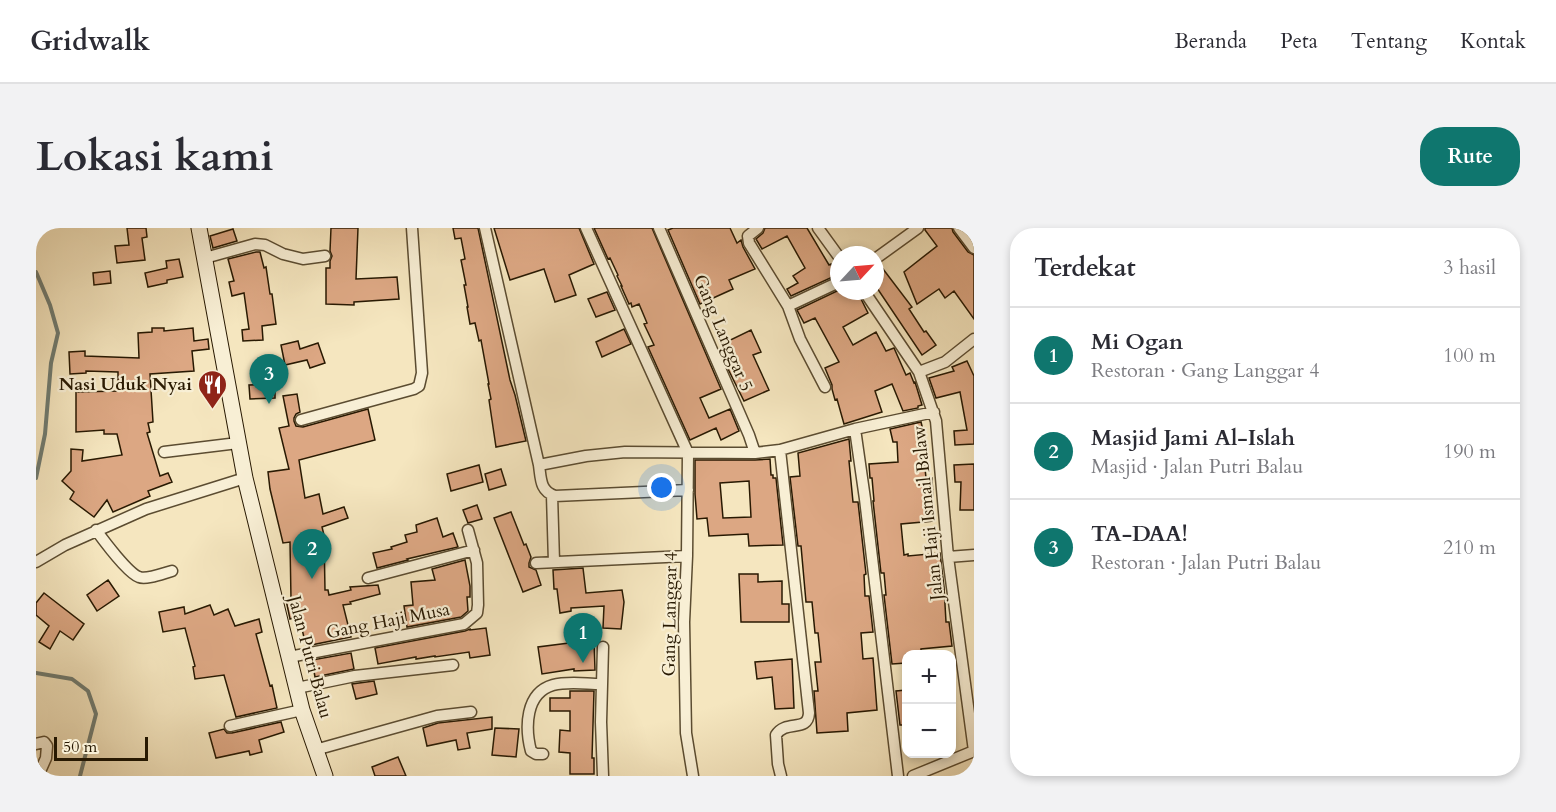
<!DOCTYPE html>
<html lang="id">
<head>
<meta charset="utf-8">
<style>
	:root { --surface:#fff; --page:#f2f2f3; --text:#2b2b33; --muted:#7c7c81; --line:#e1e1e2; --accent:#0f766e }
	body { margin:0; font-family:Cardo,serif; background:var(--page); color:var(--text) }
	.controls { position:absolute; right:18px; bottom:18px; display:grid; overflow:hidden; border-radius:12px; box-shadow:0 3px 9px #0003 }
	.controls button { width:54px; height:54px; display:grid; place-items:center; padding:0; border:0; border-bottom:2px solid var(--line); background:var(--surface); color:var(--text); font:30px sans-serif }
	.compass { position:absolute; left:794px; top:18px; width:54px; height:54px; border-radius:50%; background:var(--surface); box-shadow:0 3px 9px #0003; rotate:64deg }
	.scale { position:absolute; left:18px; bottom:15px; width:94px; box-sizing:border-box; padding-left:6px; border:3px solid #281902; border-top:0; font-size:16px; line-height:21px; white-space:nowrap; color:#281902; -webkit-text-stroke:4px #f8efd5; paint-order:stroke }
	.you { position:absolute; left:626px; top:260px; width:21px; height:21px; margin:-15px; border:4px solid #fff; border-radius:50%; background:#1a73e8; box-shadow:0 0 0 9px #1a73e833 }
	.badge { display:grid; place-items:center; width:39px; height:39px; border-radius:50%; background:var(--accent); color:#fff; font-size:20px; font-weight:700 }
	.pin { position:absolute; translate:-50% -50px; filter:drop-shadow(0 2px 3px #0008) }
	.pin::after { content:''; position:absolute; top:32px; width:21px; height:18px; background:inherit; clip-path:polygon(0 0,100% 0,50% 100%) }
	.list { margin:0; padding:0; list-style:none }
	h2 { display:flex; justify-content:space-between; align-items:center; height:78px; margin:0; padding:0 24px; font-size:26px }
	h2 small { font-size:20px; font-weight:400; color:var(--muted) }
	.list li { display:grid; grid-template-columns:39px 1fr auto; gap:18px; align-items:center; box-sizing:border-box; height:96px; padding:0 24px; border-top:2px solid var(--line) }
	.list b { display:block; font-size:22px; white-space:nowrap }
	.list p { margin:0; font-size:20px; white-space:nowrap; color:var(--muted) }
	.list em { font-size:20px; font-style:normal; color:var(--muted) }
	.map { position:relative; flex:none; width:938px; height:548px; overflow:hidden; border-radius:24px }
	header { display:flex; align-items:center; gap:36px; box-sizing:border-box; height:84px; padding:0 30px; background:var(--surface); border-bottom:2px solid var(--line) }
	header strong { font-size:28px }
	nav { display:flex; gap:33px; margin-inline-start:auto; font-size:21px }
	.intro { display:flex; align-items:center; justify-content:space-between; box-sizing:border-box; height:144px; padding:0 36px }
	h1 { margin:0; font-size:42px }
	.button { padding:15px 27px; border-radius:24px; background:var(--accent); color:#fff; font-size:21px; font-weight:700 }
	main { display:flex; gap:36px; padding:0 36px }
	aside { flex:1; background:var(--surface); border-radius:24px; box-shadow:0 3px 9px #0003 }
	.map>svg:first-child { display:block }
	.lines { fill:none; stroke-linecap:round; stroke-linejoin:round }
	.stream { stroke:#6f7b71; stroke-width:4 }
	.building { fill:#dca783; stroke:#281902; stroke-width:1.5; fill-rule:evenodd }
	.minor-casing { stroke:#5b4c31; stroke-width:13 }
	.secondary-casing { stroke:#281902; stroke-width:17 }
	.minor { stroke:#f8efd5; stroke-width:10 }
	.secondary { stroke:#f8efd5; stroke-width:15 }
	.labels { text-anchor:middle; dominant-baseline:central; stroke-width:4.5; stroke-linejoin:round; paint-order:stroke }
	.street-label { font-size:18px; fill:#281902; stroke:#f8efd5 }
	.poi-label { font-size:18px; font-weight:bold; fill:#281902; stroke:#f8efd5; text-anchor:end }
</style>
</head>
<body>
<header>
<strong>Gridwalk</strong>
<nav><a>Beranda</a><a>Peta</a><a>Tentang</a><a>Kontak</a></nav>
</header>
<div class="intro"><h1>Lokasi kami</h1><a class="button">Rute</a></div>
<main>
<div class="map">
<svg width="938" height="548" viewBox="0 0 938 548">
	<rect width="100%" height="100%" fill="#f5e6bf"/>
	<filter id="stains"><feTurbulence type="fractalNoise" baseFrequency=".00333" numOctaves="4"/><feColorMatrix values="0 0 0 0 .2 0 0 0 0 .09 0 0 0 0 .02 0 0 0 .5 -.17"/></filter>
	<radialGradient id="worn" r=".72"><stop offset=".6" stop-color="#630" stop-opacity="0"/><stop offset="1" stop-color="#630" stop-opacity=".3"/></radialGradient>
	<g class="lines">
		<path class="stream" d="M0,44L14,77L22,105L15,135L9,206L0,250
			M0,445L36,451L52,463L60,486L44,548"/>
	</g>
	<path class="building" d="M91,0H110L111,9L106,10L109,32L81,35L79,18L93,17Z
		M295,0H322L320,51L361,49L363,71L318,74V77L290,76V40H294V33L296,28L294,23Z
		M417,0H442L474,152L479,167L490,213L460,219L453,172L455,171L452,156H453L445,112L443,113L439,95L434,96L431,79H432L428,57H430L425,32L429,31L425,10L419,11Z
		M458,0H543L558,36L533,47L540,67L519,74L508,41L474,52Z
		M558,0H616L685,161L664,170L673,190L694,181L703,203L685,212L680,200L654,212L612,119L618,117L608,96L611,95L603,76L596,79L595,75L593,76L585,58H586L581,48L582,47L574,30L572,31Z
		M637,0H694L701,15L705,12L707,19L719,41L693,52L697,61L664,76L632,2Z
		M729,0H771L793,37L795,36L801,47L755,68L751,61L762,55L757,48L769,40L751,8L726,21L720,11L727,5Z
		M889,0H916L917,4L932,24L938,27V91L918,63L909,70L903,61L881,76L868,44L901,18L889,2Z
		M197,1L201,13L177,20L174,8Z
		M220,24H224L228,40L230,39L234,66H236L240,96L226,98L227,112L207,113L206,102L213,101L208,65L196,68L193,54L198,53L192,31Z
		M143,31L147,49L131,52V55L112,59L109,45L131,40L130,33Z
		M844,37L876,79L873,81L888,104L890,103L900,117L886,127L839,57V38Z
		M74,43L75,55L58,57L57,45Z
		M801,63H821L832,85L807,99L817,117L840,104L850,123L858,120L870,147L874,145L878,155L879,154L886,177L882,178V180L867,183L856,156L839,163L846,184L808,196L801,171L799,172L796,161V157L789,140L803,134L779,90L768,95L761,82Z
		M571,64L579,82L560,89L552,71Z
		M116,100H128V103L157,100L158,113L172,111L173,121L156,123L158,143L114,146L117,194L112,195L114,204L111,205L124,248L132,245L136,254L112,263L114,268L77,284L71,272L58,289L34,271L38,264L26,253L35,243V221L47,222L46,233L86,227L81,206H68V202L40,204V164L82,163V144L50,143V145L34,146L33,124L49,123V128L103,130L102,105L116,104Z
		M588,101L595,116L566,129L560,114Z
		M715,102L725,124L717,127L733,162L708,173L692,141L697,139L686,116Z
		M262,113L264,121L282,115L289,135L274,140L271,132L249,137L245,117Z
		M931,133L938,148V216L919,217L918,203L931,202L924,164L900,170L893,150L918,143L916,139Z
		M239,156V170L214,171L213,157Z
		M261,166L264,184L260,186L258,190V193L260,198L267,199L332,181L339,212L263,232L269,270L283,266L287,286L308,279L312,290L286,299L288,307L289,362H292L293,367L315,362L314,359L342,357L344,366L314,374L315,376L307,377L315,409L270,418L263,388L254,391L250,372L255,371L254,314L247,315L234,261L232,244L253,241L243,200L253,198L247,168Z
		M885,194L889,210L886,211L890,250H896L898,293L865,296L868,327L872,326V328L904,325L908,359L910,394H913L916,418L885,421V426H870V435L856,436L848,367H850L848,345H845L837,273H838L836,250H834L833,236L862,234L861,214H857L854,201Z
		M813,211L815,233H813L817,274H822L830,346L828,347L829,368H833L837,404L825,405L827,431L837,430L841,482L811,485L812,503L781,505L778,463H782L779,434H785L782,405H779L776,374H770L765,318H762L754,249L764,248L762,225Z
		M734,231L735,247H737V250H740L747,317L713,318L712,306L673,308L671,290L661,291L659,266V232H719ZM713,253L715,289L687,290L684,255Z
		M938,236V282H924L925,254H919L918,237Z
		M443,237L447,254L415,263L411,246Z
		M465,241L470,257L453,262L449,246Z
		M441,277L446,291L432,295L427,282Z
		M475,284L488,317L490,316L495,329L493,335V339L500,342L505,357L487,364L458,290Z
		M401,290L407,309L417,305L422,319L371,331L372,332L341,340L337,325L356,321L355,319L371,314L369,307L381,304L380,297Z
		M429,332L434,358V369H431L432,383L425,389L371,399L368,378L377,377L375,354L399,352L396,341Z
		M547,340L550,365L586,362L588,374L585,401L567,400L568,378L535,380V383L524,385L521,361H518L517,342Z
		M703,346H722V354L746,353V376H753V394H705Z
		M72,352L83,368L61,383L51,367Z
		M8,365L48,396L37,412L24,403L14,421L3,414L13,398L0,387V375Z
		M174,377L178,387L192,381L199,398L223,391L226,404L220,406L234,458L236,457L241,480L200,489L188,447L159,451L157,439L159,438L149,400L127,404L123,384L148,379L149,386Z
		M450,400L454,427L434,430L433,424L399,429V428L380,431V429L342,436L339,420L429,403L434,401V402Z
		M558,413L559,442L538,443V441L506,446L502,419L541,414Z
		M315,425L318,441L279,449L276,432Z
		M756,431L758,480L739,481L736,449L721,451L719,434Z
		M338,453L341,466L320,471L316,456Z
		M870,462V497H864L860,463Z
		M534,463H558L556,530H558V546H534V525L523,524L524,502L534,503V483H514V470H534Z
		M456,489V501L431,505L434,520L422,522L420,512L391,518L387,500L402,495Z
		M245,494L248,504L223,512L226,524L214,527L213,523L180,530L173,505L188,501L191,505H196Z
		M459,500L483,501L480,529L456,527Z
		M362,529L370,548H339L336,539Z"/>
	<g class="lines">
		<defs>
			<path id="minor" d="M449,0L503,237L550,228L589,224L719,225L744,222L819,201L898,184
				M550,0L652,225L651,328L648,394L650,505L657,548
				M623,0L713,207L719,225
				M722,0L712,8L713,15L752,78L764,111L789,159
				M782,0L803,29
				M923,0L938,20
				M169,30L219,16L229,17L247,26L267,31L289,28
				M839,31L882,0
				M828,63L883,144L900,193L912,329L938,523
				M752,78L803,54
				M883,144L909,134L938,111
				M265,192L378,161L383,158L386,145L376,0
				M819,201L829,271L862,548
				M744,222L773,485C772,505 750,491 740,507L742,536L745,548
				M128,224L202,215
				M503,237C505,251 504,263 519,268L652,262
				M516,267L518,334
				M60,302C68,313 92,345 103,349C110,352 128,345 136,343
				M912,329L938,327
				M0,334L29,317L110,281L209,250
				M500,335L651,328
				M332,350L438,322
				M567,419L565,494L567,548
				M253,429L428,396L441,385L442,377L441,335L432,302
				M261,460L319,448L417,437
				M194,498L266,482
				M0,516L8,514L11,518L10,530L2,548
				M279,522L401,488L435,484
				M507,526H500L495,523C489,500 489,465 517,457C532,453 550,456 565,456
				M877,548L938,523"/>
			<path id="secondary" d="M163,0L209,250L266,482L289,548"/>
		</defs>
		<use href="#minor" class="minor-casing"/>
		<use href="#secondary" class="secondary-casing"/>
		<use href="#minor" class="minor"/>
		<use href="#secondary" class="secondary"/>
	</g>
	<defs>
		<symbol id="restaurant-pin" viewBox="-11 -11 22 30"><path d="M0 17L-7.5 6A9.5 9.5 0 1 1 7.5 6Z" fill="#8f2418" stroke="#f8efd5"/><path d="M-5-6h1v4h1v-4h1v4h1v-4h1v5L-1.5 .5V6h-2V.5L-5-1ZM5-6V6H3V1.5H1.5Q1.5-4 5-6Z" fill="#fff"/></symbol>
	</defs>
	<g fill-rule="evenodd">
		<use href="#restaurant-pin" x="160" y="140" width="33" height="45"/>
	</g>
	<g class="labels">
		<g class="street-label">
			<text transform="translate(687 105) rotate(67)">Gang Langgar 5</text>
			<text transform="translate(892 285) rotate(-96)">Jalan Haji Ismail Balaw</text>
			<text transform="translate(634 386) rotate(-89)">Gang Langgar 4</text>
			<text transform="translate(352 393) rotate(-11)">Gang Haji Musa</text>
			<text transform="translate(274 429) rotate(75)">Jalan Putri Balau</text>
		</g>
		<g class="poi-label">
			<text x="156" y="156">Nasi Uduk Nyai</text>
		</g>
	</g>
	<rect width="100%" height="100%" filter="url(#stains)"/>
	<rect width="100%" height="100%" fill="url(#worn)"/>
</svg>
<div class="controls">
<button>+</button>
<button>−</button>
</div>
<svg class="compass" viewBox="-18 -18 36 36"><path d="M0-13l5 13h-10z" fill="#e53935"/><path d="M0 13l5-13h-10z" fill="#7c7c81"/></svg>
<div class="scale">50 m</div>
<div class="you"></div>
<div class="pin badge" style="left:547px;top:435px">1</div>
<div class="pin badge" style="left:276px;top:351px">2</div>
<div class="pin badge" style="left:233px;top:176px">3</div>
</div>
<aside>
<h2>Terdekat<small>3 hasil</small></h2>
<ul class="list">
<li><span class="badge">1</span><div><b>Mi Ogan</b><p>Restoran · Gang Langgar 4</p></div><em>100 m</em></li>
<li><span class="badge">2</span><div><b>Masjid Jami Al-Islah</b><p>Masjid · Jalan Putri Balau</p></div><em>190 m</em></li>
<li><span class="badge">3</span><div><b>TA-DAA!</b><p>Restoran · Jalan Putri Balau</p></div><em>210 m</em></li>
</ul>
</aside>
</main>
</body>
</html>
